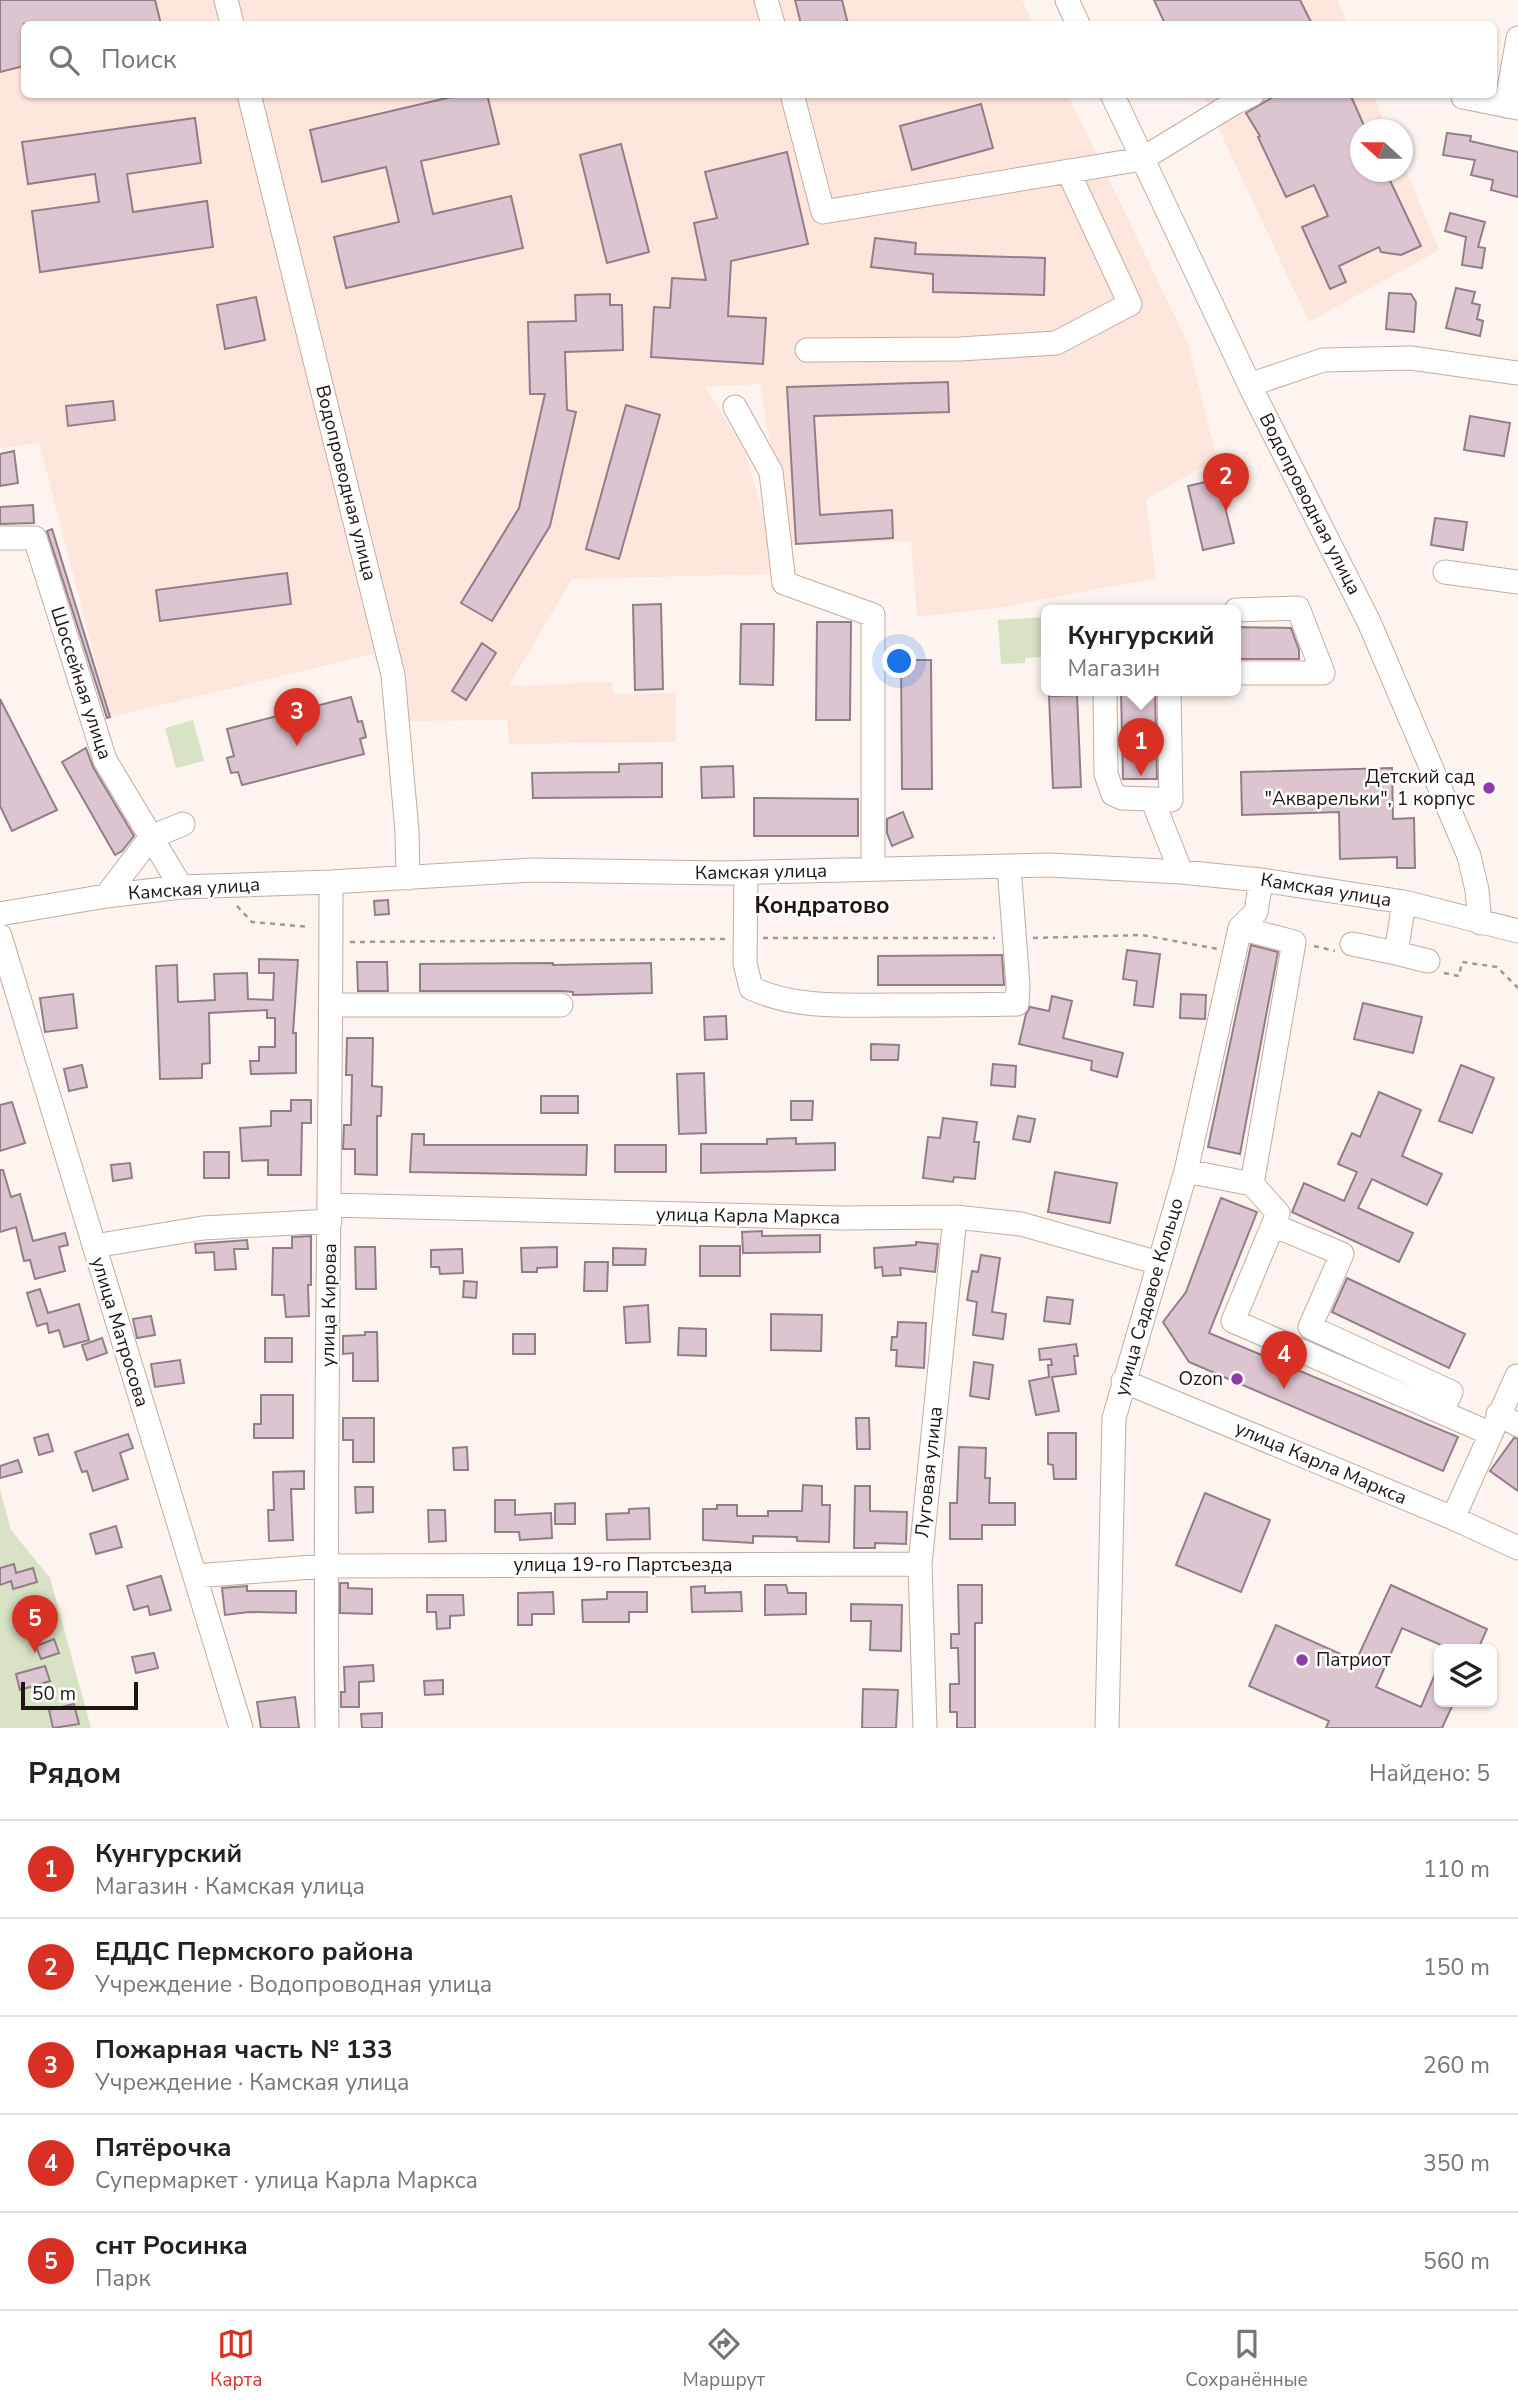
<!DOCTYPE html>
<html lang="ru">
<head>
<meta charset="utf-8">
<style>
	:root { --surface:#fff; --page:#f6f6f6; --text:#222; --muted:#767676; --line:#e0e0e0; --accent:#d93025 }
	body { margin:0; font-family:"Nunito Sans",sans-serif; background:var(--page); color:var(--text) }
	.controls { position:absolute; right:21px; bottom:21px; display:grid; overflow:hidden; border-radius:10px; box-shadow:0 2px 5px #0004 }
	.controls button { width:63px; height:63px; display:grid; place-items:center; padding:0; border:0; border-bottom:2px solid var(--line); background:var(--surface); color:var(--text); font:35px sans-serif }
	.compass { position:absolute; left:1350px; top:119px; width:63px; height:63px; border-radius:50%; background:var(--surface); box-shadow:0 2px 5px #0004; rotate:291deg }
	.scale { position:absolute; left:21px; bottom:18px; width:117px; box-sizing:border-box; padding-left:7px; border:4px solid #1e1612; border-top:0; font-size:19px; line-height:24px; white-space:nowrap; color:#1e1612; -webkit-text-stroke:5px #fff; paint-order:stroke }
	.you { position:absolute; left:900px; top:662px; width:24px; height:24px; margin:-18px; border:5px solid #fff; border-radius:50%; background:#1a73e8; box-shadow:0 0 0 10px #1a73e833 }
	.badge { display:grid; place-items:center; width:46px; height:46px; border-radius:50%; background:var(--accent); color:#fff; font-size:23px; font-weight:700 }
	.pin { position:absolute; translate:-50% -58px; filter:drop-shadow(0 2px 4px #0008) }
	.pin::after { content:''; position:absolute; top:37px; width:24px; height:21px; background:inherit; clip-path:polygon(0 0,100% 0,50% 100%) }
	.popup { position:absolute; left:1041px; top:605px; width:200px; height:91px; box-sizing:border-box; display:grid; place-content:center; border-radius:10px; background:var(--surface); filter:drop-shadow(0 2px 5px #0005); font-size:23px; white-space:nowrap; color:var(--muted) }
	.popup b { font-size:26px; color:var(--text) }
	.popup::after { content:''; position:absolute; left:50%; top:100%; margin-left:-14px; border:14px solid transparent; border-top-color:var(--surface) }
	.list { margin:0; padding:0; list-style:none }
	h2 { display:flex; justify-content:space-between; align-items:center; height:91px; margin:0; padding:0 28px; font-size:30px }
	h2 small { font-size:23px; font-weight:400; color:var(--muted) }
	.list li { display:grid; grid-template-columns:46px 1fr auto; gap:21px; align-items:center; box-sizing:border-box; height:98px; padding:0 28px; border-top:2px solid var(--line) }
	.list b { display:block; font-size:26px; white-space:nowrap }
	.list p { margin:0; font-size:23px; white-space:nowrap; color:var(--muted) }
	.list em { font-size:23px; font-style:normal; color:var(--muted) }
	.icon { flex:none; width:38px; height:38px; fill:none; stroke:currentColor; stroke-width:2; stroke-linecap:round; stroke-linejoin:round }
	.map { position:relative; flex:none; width:1518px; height:1728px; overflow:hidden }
	.search { position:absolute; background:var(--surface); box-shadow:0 2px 5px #0004; left:21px; right:21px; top:21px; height:77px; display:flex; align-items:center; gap:18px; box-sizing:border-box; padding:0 24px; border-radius:10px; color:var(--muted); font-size:26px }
	.sheet { height:581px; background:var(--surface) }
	nav { display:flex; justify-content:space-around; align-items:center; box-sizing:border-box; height:98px; border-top:2px solid var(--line); background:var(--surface); font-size:19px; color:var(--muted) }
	nav a { display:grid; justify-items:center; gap:4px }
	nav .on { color:var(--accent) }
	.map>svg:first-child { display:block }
	.industrial { fill:#fee6dc }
	.green { fill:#d8e2c4 }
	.building { fill:#dcc5d0; stroke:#937e88; stroke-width:2 }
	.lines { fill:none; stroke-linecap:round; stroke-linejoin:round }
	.minor-casing { stroke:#c2aca2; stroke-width:25 }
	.path { stroke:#a09893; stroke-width:2.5; stroke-dasharray:5 5; stroke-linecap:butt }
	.minor { stroke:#fff; stroke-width:23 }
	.poi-dot { fill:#8f3ba9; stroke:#fff; stroke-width:2.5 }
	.labels { text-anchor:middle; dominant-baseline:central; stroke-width:5; stroke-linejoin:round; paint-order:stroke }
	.street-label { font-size:19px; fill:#1e1612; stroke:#fff }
	.poi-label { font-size:19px; fill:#1e1612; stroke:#fff; text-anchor:end }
	.quarter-label { font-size:23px; font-weight:bold; fill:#1e1612; stroke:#fff }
</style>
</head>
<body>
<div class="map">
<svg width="1518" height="1728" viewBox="0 0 1518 1728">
	<rect width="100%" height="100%" fill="#fdf4ef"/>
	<path class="industrial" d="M0,0H1022L1034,24H24V94L1068,95L1188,343L1217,458L1146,500L1156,578L997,608L917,617L911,541L786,545L760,384L705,387L744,448L774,552L769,574L572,579L509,686L612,682L614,694L676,693V742L509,744L507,720L409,721L378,653L110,717L39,443L0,448Z
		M1159,0H1338L1347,24H1170Z
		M1203,95H1373L1388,129L1360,130V172H1402L1403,164L1439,250L1309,322Z"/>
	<path class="green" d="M1046,617V657L1025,658V663L1001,664L998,620Z
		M193,720L204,761L176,768L165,728Z
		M0,1490L11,1530L50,1578L91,1728H0Z"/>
	<path class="building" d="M0,0H155L161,24H24V66L0,72Z
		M795,0H842L848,24H801Z
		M1154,0H1300L1312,24H1165Z
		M464,94H487L499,144L421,161L433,214L511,196L523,248L346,288L334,237L399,222L386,167L322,182L310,130Z
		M1278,94H1350L1366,130H1361V172H1386L1421,246L1401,255L1381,252L1379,247L1339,266L1346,282L1330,289L1302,227L1328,216L1314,185L1286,197L1258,137L1260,136L1246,113Z
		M981,104L993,148L912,170L900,126Z
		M195,118L201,163L127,174L133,212L207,201L213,247L40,272L32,211L99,202L95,174L28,184L22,142Z
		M1447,133L1471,136L1470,141L1518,152V197L1491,190L1493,180L1471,175L1475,160L1443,155Z
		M621,144L649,252L607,263L580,155Z
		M787,152L808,244L731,261L728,316L766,318L763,364L651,357L654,307L670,308L672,278L706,280L694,223L717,218L705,172Z
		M1450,213L1485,222L1478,247L1485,248L1482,268L1462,265L1466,237L1445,231Z
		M875,238L916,243L915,254L1045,258L1044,295L933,292V274L871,267Z
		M1456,288L1475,292L1472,303L1480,305L1477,319L1483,321L1480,336L1446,328Z
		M1389,293L1411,294L1416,302L1414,332L1386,329Z
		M610,294V305H622L623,350L565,352L567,410L576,412L550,526L492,621L461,603L519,508L545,394H530L528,322L576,321L575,295Z
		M256,297L265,340L225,349L217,305Z
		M948,382L949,412L814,416L820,515L892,510L893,538L796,544L787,387Z
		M113,401L115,420L68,426L66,406Z
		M626,405L660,415L619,559L586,549Z
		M1470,416L1510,423L1504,456L1464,450Z
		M14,451L18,483L0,486V454Z
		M1218,479L1234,543L1203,550L1188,486Z
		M33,505L34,523L0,524V507Z
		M1435,518L1467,522L1463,550L1431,545Z
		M52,529L110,717L107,718L47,531Z
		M287,573L291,604L160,621L156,590Z
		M661,604L663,689L635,690L633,605Z
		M817,622H851L850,720H816Z
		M741,624H774L773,685L740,684Z
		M1236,627L1291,628L1299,650V659H1236Z
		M482,643L496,653L466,700L452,691Z
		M901,660H931L932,789H902Z
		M1121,690H1155L1157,779H1123Z
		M1077,695L1081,787L1053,788L1049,696Z
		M351,697L358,722L362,721L366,737L360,739L364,754L242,785L238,772L231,773L227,758L234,756L227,729Z
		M0,699L57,810L12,831L0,806Z
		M86,748L93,767L134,836L122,851L115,855L62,762Z
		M662,763V797L533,798L532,773L619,772V764Z
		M733,766L734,797L702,798L701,767Z
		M1392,768L1393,819L1414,818L1415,868H1397V857L1340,859L1339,812L1242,815L1241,772Z
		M754,798L858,799V836H754Z
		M903,812L913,837L892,846L887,833V819Z
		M388,900L389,914L375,915L374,901Z
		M1251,945L1278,952L1240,1154L1208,1147Z
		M1127,950L1160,954L1153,1007L1134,1005L1137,981L1123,979Z
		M1002,955L1004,985H878V956Z
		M259,959L298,960L293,1033H296V1073L251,1074L250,1061H259V1047H275V1018H267V1010L209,1013L210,1063L202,1064V1078L160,1079L156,966L177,965L178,1002L215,1000L214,974L247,973L248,999L273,1000L274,973H259Z
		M357,962H387L388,991H358Z
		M553,963V965L651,963L652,993L573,995V992L561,991H420V964Z
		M73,994L77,1028L45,1032L40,998Z
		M1181,994L1206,995L1205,1019L1180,1018Z
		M1052,996L1072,1001L1063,1038L1123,1053L1117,1077L1091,1070L1092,1061L1019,1044L1026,1014L1030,1007L1049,1011Z
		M1363,1003L1422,1017L1413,1053L1354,1039Z
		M726,1016L727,1039L705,1040L704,1017Z
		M347,1038H373L372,1086L382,1087L381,1116H377V1175L355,1174V1149H343L344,1125H351L352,1075H346Z
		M871,1044L899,1045L898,1060H871Z
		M993,1064L1016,1066L1015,1087L991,1085Z
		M82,1065L87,1087L69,1091L64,1069Z
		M1461,1065L1494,1078L1472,1133L1439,1121Z
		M704,1073L706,1133L679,1134L677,1074Z
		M1379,1092L1421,1110L1402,1156L1442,1174L1427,1205L1372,1179L1358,1208L1413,1233L1399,1262L1292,1212L1304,1183L1344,1201L1357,1172L1338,1164L1352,1133L1360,1137Z
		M541,1096H578V1113H541Z
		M291,1100H311V1123H302L301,1175H268V1160L242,1161L240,1128L271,1126V1111H291Z
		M791,1101H813L812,1120H791Z
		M12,1102L25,1143L0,1151V1105Z
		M1018,1116L1035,1119L1030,1142L1013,1139Z
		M943,1118L977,1122L974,1142H979L975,1179L954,1177L953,1182L923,1178L928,1137L940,1138Z
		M412,1134H424V1145H587L586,1175L410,1172Z
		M796,1138V1144L835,1143V1170L701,1173V1144H767V1139Z
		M615,1145H666V1172H615Z
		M204,1152H229V1178H204Z
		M130,1163L132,1178L113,1181L111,1165Z
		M0,1170H3L11,1197L20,1194L33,1241L65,1233L68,1245L59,1247L65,1271L35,1279L30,1260L24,1261L16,1227L0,1232Z
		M1055,1172L1117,1183L1110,1223L1048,1212Z
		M1221,1198L1257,1212L1209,1333L1458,1437L1443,1471L1189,1362L1163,1322L1186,1292Z
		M762,1231V1236L820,1235V1252L743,1253L742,1232Z
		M311,1236V1285H308L309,1316L286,1317L284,1295H272L273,1248H292V1237Z
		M247,1240L248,1249H234L236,1269L215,1270L214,1252L196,1253L195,1244Z
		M916,1242L938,1244L935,1272L900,1268L901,1275L883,1276L882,1267L875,1268L874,1248L916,1245Z
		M700,1246H740V1276H700Z
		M355,1247H375L376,1289H356Z
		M557,1247V1267L537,1268V1272H522L521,1248Z
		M613,1248L646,1249L645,1265H613Z
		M462,1249L463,1273L440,1274L439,1267H431V1250Z
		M981,1255L1000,1258L992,1312L1006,1314L1003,1339L973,1335L977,1302L967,1300L972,1271L978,1272Z
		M585,1262H608L607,1291H584Z
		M1347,1278L1465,1334L1449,1368L1332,1312Z
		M464,1281L477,1282L476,1298L463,1297Z
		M40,1289L48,1313L79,1304L89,1340L64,1347L59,1330L49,1333L47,1323L37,1326L27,1293Z
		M1047,1297L1073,1300L1070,1324L1044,1321Z
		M648,1305L650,1342L626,1343L624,1307Z
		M771,1314L822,1315L821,1351L771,1350Z
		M151,1316L155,1335L137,1338L133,1319Z
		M898,1322L926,1323L924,1368L896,1366L897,1350H891L892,1337H897Z
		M679,1328L706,1329V1356L678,1355Z
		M365,1332H377L378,1381H353V1353L343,1354V1336L365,1335Z
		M513,1334H535V1354H513Z
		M102,1338L107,1353L87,1360L82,1345Z
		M265,1338H292V1362H265Z
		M1076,1344L1078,1356H1074L1076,1374L1052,1377L1059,1411L1036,1415L1029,1381L1049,1377L1048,1365H1052L1051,1359L1040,1360L1039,1349Z
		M180,1360L184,1383L155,1387L151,1364Z
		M974,1362L993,1365L989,1399L970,1396Z
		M261,1395H293V1438H254V1424H261Z
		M343,1418H374V1462H353V1440H343Z
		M856,1418H869L870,1449H857Z
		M1048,1433H1076V1479H1054L1053,1465L1048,1464Z
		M48,1434L53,1451L39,1455L34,1438Z
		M128,1434L133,1448L120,1453L128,1479L93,1491L87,1471L82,1472L75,1452Z
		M1514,1438L1518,1439V1491L1490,1471Z
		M467,1447L468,1470H454L453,1448Z
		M959,1447L986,1448L985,1478H990L989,1503H1015V1525H982V1539H950V1503H957Z
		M18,1460L22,1472L0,1478V1466Z
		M304,1471V1489H291L293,1540L269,1541L268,1510H274L273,1472Z
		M803,1485L822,1486V1505H830L829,1542L797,1541V1537L753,1536V1543L703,1540V1509H717V1505H737V1516H768V1511H802Z
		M855,1486H870V1511L907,1512L906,1544L875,1543V1548H854Z
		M355,1487H373V1512L356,1513Z
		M1205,1493L1270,1520L1241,1592L1176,1565Z
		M495,1500H515V1515L551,1513L552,1538L520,1540L519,1532H495Z
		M575,1503V1524H555V1504Z
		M649,1508L650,1539L607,1540L606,1514L629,1513V1509Z
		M428,1510H445L446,1541L429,1542Z
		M116,1526L122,1547L96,1554L90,1534Z
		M14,1564L16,1573L33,1568L37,1582L13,1589L11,1581L0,1585V1568Z
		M161,1576L171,1610L150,1615L148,1606L134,1610L127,1586Z
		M340,1583H348V1588L372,1589V1614L340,1613Z
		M765,1585H786L788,1593H806V1614L765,1615Z
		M958,1585H982V1623H975V1728H957V1712H950V1684H959L958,1648H951V1634H959Z
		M1391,1585L1487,1629L1478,1649H1450L1402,1628L1376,1687L1421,1707L1439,1665V1702H1454L1442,1728H1326L1329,1721L1249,1686L1276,1625L1356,1661Z
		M247,1586V1591H296V1613L249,1612L225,1615L222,1588Z
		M705,1586V1593L741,1592L742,1611L692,1612L691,1587Z
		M553,1592L554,1614H532V1625H518V1593Z
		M607,1592H647V1612H629V1622H583L582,1600L607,1599Z
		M427,1595H463L464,1615L450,1616V1628L437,1629L436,1612H427Z
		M851,1604L902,1605L901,1651L870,1650L871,1621H851Z
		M54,1639L59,1653L41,1659L36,1646Z
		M154,1653L158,1668L136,1673L132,1657Z
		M373,1665L374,1681L359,1682V1707H341V1692H345L344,1667Z
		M45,1666L50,1681L20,1690L16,1674Z
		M443,1680V1694L425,1695L424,1681Z
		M863,1689L898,1690L896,1728H862Z
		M295,1697L299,1728H261L257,1702Z
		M74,1704L79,1724L53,1728L49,1710Z
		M382,1713V1728H362L361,1714Z"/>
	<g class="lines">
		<defs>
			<path id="minor" d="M226,0L232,24
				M766,0L773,24
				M1067,0L1078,24
				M249,94L393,675L407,831L408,878
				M792,94L823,212L1142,159L1234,103L1253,94
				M1112,94L1252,390L1369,622L1469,856L1477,890L1480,923
				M1463,97L1518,108
				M1506,106L1518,38
				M807,350L960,349L1056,343L1130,304L1068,171
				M1252,390L1261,381L1323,360L1411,358L1518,373
				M735,407L771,472L784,583L873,615V869
				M0,538H35L105,760L181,887
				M1445,572L1518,582
				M1236,610L1298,608L1323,673H1236
				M1105,690L1106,774L1113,794L1122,798L1152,799
				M1169,690L1171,800L1152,799L1181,872
				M746,873L745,963L751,988C796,1009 845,1005 894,1005C935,1005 976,1005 1017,1004L1018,985L1009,866
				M106,896L151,837L183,824
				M1404,902L1396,953L1428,961
				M0,914L106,896L181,887L331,882L532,870L723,873L1049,865L1181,872L1261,880L1404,902L1518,931
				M0,936L241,1728
				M1352,944L1396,953
				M331,1005H561
				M1186,1171L1252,1184L1294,942L1240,928
				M1252,1184L1278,1213L1233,1321L1489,1433
				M330,1205L841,1218L955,1217L1021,1224L1159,1263
				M1273,1225L1342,1254L1310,1327L1451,1392L1442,1412
				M94,1246L203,1228L330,1221
				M1123,1381L1453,1518L1518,1548
				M1498,1414L1518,1425
				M1453,1518L1517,1376
				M195,1576L325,1566L920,1564
				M327,1728C324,1446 331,1164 331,882
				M925,1728L920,1564L955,1217
				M1107,1728L1114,1418L1186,1171L1240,928L1256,912L1261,880"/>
		</defs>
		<use href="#minor" class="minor-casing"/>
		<path class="path" d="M237,906L252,922L310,927
			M763,938H995
			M1033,938L1142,935L1218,949
			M350,942L725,939
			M1314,946L1335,951
			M1444,973L1459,976L1462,962L1497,967L1518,988"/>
		<use href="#minor" class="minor"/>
	</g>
	<g class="poi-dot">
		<circle cx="1489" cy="788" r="7"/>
		<circle cx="1237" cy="1379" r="7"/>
		<circle cx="1302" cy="1660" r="7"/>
	</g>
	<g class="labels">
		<g class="street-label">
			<text transform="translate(346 483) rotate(76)">Водопроводная улица</text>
			<text transform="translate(1310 504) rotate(63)">Водопроводная улица</text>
			<text transform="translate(81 683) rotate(72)">Шоссейная улица</text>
			<text transform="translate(761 872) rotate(-1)">Камская улица</text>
			<text transform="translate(194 889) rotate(-4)">Камская улица</text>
			<text transform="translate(1326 890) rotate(9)">Камская улица</text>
			<text transform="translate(748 1216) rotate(1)">улица Карла Маркса</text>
			<text transform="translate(1149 1297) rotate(-74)">улица Садовое Кольцо</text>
			<text transform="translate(329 1305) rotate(-89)">улица Кирова</text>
			<text transform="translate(120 1332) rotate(73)">улица Матросова</text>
			<text transform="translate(1321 1463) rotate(23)">улица Карла Маркса</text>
			<text transform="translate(929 1472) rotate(-84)">Луговая улица</text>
			<text x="623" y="1565">улица 19-го Партсъезда</text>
		</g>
		<g class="poi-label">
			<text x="1475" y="777">Детский сад<tspan x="1475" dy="22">"Акварельки", 1 корпус</tspan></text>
			<text x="1223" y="1379">Ozon</text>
			<text x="1316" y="1660" text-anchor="start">Патриот</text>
		</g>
		<g class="quarter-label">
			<text x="822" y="905">Кондратово</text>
		</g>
	</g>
</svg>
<div class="controls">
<button><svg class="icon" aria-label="layers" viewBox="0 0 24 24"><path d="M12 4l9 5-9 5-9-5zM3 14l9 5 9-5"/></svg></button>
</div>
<svg class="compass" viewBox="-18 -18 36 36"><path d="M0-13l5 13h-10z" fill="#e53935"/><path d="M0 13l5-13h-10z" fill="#767676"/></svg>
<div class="scale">50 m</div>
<div class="you"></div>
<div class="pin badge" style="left:1141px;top:776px">1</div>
<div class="popup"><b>Кунгурский</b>Магазин</div>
<div class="pin badge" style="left:1226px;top:511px">2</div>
<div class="pin badge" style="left:297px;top:746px">3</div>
<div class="pin badge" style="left:1284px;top:1389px">4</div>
<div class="pin badge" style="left:35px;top:1653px">5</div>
<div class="search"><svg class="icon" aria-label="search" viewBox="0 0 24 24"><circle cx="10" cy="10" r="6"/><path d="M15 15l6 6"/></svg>Поиск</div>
</div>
<section class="sheet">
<h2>Рядом<small>Найдено: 5</small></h2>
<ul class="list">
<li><span class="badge">1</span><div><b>Кунгурский</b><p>Магазин · Камская улица</p></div><em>110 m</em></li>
<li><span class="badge">2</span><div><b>ЕДДС Пермского района</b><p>Учреждение · Водопроводная улица</p></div><em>150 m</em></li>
<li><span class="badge">3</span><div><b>Пожарная часть № 133</b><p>Учреждение · Камская улица</p></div><em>260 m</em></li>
<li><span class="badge">4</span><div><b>Пятёрочка</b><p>Супермаркет · улица Карла Маркса</p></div><em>350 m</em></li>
<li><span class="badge">5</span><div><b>снт Росинка</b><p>Парк</p></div><em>560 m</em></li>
</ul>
</section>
<nav>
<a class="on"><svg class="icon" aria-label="map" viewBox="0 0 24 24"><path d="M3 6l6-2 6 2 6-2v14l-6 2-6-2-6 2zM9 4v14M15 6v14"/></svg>Карта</a>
<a><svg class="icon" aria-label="directions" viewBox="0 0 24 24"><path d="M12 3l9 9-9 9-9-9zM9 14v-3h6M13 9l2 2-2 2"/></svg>Маршрут</a>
<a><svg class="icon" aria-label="saved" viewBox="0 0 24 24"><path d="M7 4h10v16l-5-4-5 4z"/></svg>Сохранённые</a>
</nav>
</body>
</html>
